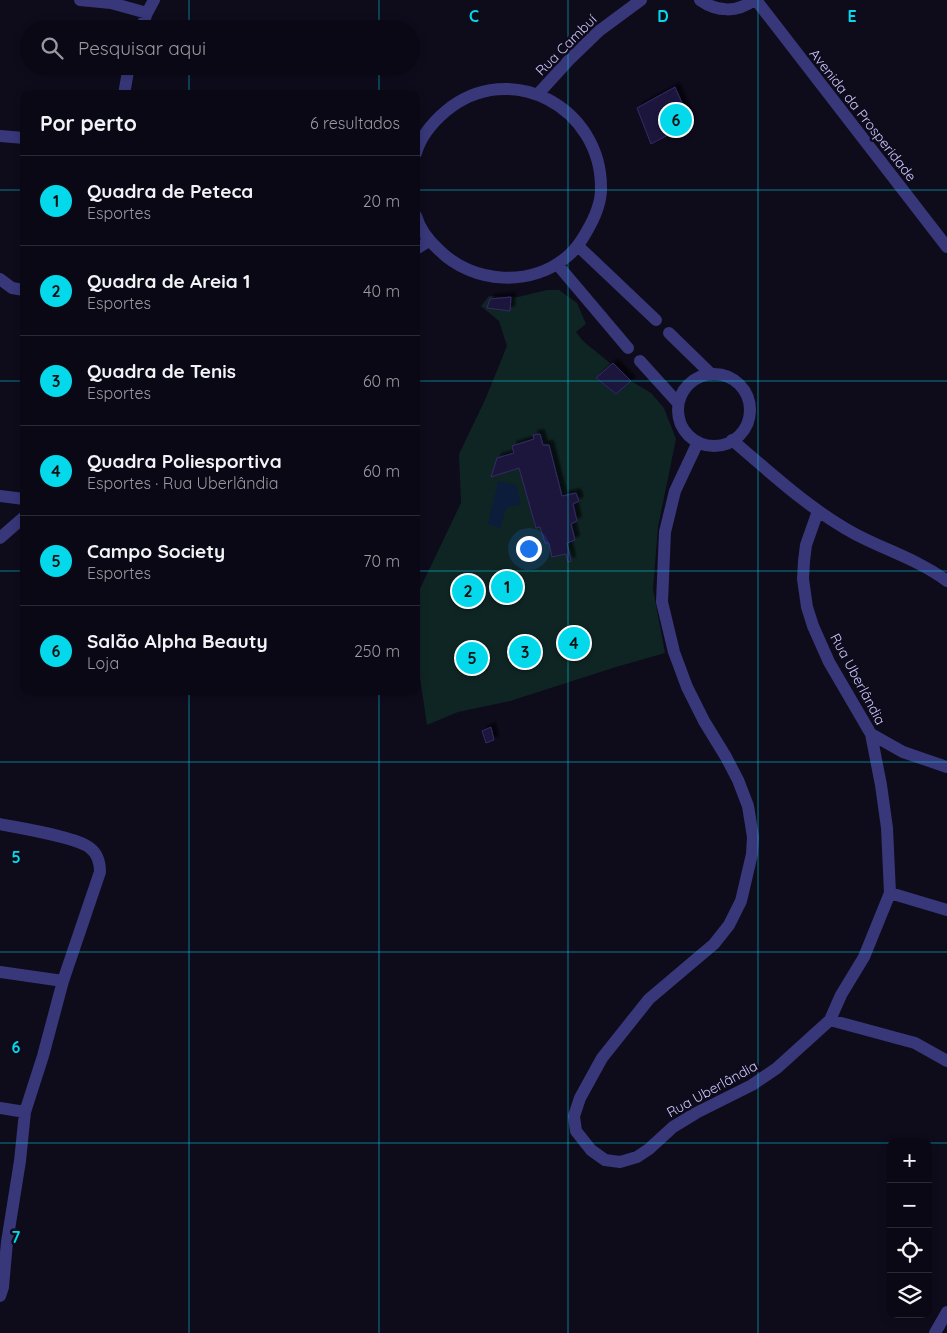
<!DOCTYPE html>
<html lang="pt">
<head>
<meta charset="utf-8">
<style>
	:root { --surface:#0a0814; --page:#181622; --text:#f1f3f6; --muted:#999aa0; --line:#2a2934; --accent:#04d9ec }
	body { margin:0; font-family:Quicksand,sans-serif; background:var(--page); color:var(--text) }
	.controls { position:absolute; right:15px; bottom:15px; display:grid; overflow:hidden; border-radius:10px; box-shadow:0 2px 8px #0003 }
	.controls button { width:45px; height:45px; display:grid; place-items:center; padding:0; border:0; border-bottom:1px solid var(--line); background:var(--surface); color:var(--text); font:25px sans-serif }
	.you { position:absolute; left:528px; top:548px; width:18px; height:18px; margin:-12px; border:4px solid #fff; border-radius:50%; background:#1a73e8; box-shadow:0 0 0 8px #1a73e833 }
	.badge { display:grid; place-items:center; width:32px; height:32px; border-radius:50%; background:var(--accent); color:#111; font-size:16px; font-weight:700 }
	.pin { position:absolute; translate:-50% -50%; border:2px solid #fff; box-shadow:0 1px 5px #0006 }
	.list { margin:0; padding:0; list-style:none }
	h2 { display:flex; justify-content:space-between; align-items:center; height:65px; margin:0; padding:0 20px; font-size:21px }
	h2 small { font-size:16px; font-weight:400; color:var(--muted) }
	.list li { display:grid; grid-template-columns:32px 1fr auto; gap:15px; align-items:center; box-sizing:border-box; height:90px; padding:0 20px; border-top:1px solid var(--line) }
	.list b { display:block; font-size:19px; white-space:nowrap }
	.list p { margin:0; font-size:16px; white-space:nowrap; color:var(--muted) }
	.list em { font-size:16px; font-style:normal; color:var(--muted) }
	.icon { flex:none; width:28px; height:28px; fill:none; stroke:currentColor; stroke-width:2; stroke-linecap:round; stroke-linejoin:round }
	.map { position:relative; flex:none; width:947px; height:1333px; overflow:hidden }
	.search { position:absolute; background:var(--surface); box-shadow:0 2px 8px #0003; left:20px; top:20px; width:400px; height:55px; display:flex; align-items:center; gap:12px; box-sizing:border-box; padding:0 18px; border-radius:28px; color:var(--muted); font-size:19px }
	.panel { position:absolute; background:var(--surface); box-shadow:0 2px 8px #0003; left:20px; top:90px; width:400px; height:605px; border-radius:10px }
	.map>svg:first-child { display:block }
	.green { fill:#0f2524 }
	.water { fill:#0b1d3b }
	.building { fill:#1e183c; stroke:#352a68; filter:url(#shadow) }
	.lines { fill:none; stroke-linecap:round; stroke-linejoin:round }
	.street { stroke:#38377a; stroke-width:12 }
	.grid { fill:none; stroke:#04d9ec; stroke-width:1; stroke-opacity:0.55 }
	.labels { text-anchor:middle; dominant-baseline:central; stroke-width:5; stroke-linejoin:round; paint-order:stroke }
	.street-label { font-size:14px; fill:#ccc7fe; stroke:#0e0b1b }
	.grid-label { font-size:16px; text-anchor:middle; font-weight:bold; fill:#04d9ec; stroke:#0e0b1b; stroke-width:5; stroke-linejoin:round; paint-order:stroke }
</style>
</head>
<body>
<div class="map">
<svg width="947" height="1333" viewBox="0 0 947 1333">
	<defs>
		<filter id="shadow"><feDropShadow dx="4.5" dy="-4.5" stdDeviation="1" flood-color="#0009"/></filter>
	</defs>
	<rect width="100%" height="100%" fill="#0e0b1b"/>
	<path class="green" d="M547,290H559L577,303L586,324L576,332L583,341L611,364L596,379L616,394L631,381L651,393L664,408L676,439L658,527L653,589L665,653L616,667L510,701L458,712L427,725L416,651V597L461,503L459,454L485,400L507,346L499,321L481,306L489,296L518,297Z"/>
	<path class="water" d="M498,481L516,485L521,504L506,508L500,528L488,524Z"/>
	<path class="building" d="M675,87L691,123L651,144L637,108Z
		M511,297L510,311L487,308L490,299Z
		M613,363L631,381L616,394L596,378Z
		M540,434L543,445H549L562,496L576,493L579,501L573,504L577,521L571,524L575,540L567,543L571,561L568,562L566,554L552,557L549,543H545L540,527L536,528L519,468L491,477L497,458L514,453L512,446L534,439L533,435Z
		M491,727L494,740L486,743L482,731Z"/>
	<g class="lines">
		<path class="street" d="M80,0L111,3L147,13
			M700,0C717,12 737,13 754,0
			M756,0L947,247
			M141,29L147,13L154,0
			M124,94L129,66
			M538,94L569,60L599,31L641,0
			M0,136L24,138
			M416,153C421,136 433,122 446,111C510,58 602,107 601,189C601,203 594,219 587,231C582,240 577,248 569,255C532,288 473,284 439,250C429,241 420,230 416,216
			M578,246L656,320
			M416,249L429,241
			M557,264L628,348
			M0,279L12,288L24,290
			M669,333L711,374
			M640,361L678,403
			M678 410a36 36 0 1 1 72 0a36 36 0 1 1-72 0Z
			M732,440C771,473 809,509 855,534C885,550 919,560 947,581
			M698,442L675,491L665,532L662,602L674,652L687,687L704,721L726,757L738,780L748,806L753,837L752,854L741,901L729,925L714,944L649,999L602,1058L580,1098L574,1116L576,1131L591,1150L605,1160L620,1162L637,1157L649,1149L673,1127L696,1113L752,1085L777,1068L830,1020L841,995L864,957L890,893L887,828L881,785L871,734L829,662L813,626L807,607L803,579L804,561L806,545L818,511
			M0,496L24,499
			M0,538L24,517
			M871,734L903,752L947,767
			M0,824C19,828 78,837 90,848C98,854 100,863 100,872L63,981L43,1056L25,1112L20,1161L7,1242L3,1287L0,1296
			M890,893L947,910
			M0,972L63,981
			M830,1020L915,1043L947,1061
			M0,1108L25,1112
			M935,1333L947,1312"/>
	</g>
	<path class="grid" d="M189,0V29M379,0V29M568,0V1333M758,0V1333M189,66V94M379,66V94M0,190H24M416,190H947M0,381H24M416,381H947M0,571H24M416,571H947M189,691V1333M379,691V1333M0,762H947M0,952H947M0,1143H891M928,1143H947"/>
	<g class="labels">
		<g class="street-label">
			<text transform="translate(566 45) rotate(-45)">Rua Cambuí</text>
			<text transform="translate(863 115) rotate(52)">Avenida da Prosperidade</text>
			<text transform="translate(858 679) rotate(62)">Rua Uberlândia</text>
			<text transform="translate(712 1089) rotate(-29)">Rua Uberlândia</text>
		</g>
	</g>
	<g class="grid-label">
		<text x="474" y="22">C</text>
		<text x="663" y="22">D</text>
		<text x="852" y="22">E</text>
		<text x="16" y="863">5</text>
		<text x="16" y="1053">6</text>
		<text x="16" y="1243">7</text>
	</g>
</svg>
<div class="controls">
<button>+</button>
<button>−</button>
<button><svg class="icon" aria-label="locate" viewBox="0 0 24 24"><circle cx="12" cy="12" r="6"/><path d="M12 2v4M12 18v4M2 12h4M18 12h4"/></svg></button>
<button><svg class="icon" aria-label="layers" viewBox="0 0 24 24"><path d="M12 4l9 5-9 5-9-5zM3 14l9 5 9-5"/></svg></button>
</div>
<div class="you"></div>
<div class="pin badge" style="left:507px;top:587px">1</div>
<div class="pin badge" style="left:468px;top:591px">2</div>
<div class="pin badge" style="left:525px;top:652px">3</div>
<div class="pin badge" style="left:574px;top:643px">4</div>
<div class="pin badge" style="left:472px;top:658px">5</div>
<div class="pin badge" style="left:676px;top:120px">6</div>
<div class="search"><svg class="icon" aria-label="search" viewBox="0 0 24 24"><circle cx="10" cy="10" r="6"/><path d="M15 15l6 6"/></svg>Pesquisar aqui</div>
<section class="panel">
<h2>Por perto<small>6 resultados</small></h2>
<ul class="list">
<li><span class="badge">1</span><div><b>Quadra de Peteca</b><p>Esportes</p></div><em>20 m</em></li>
<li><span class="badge">2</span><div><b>Quadra de Areia 1</b><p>Esportes</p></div><em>40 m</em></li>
<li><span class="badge">3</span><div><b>Quadra de Tenis</b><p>Esportes</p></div><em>60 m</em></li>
<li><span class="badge">4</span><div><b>Quadra Poliesportiva</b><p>Esportes · Rua Uberlândia</p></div><em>60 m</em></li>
<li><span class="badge">5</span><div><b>Campo Society</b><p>Esportes</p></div><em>70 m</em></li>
<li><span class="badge">6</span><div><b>Salão Alpha Beauty</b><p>Loja</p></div><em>250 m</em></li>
</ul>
</section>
</div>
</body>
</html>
